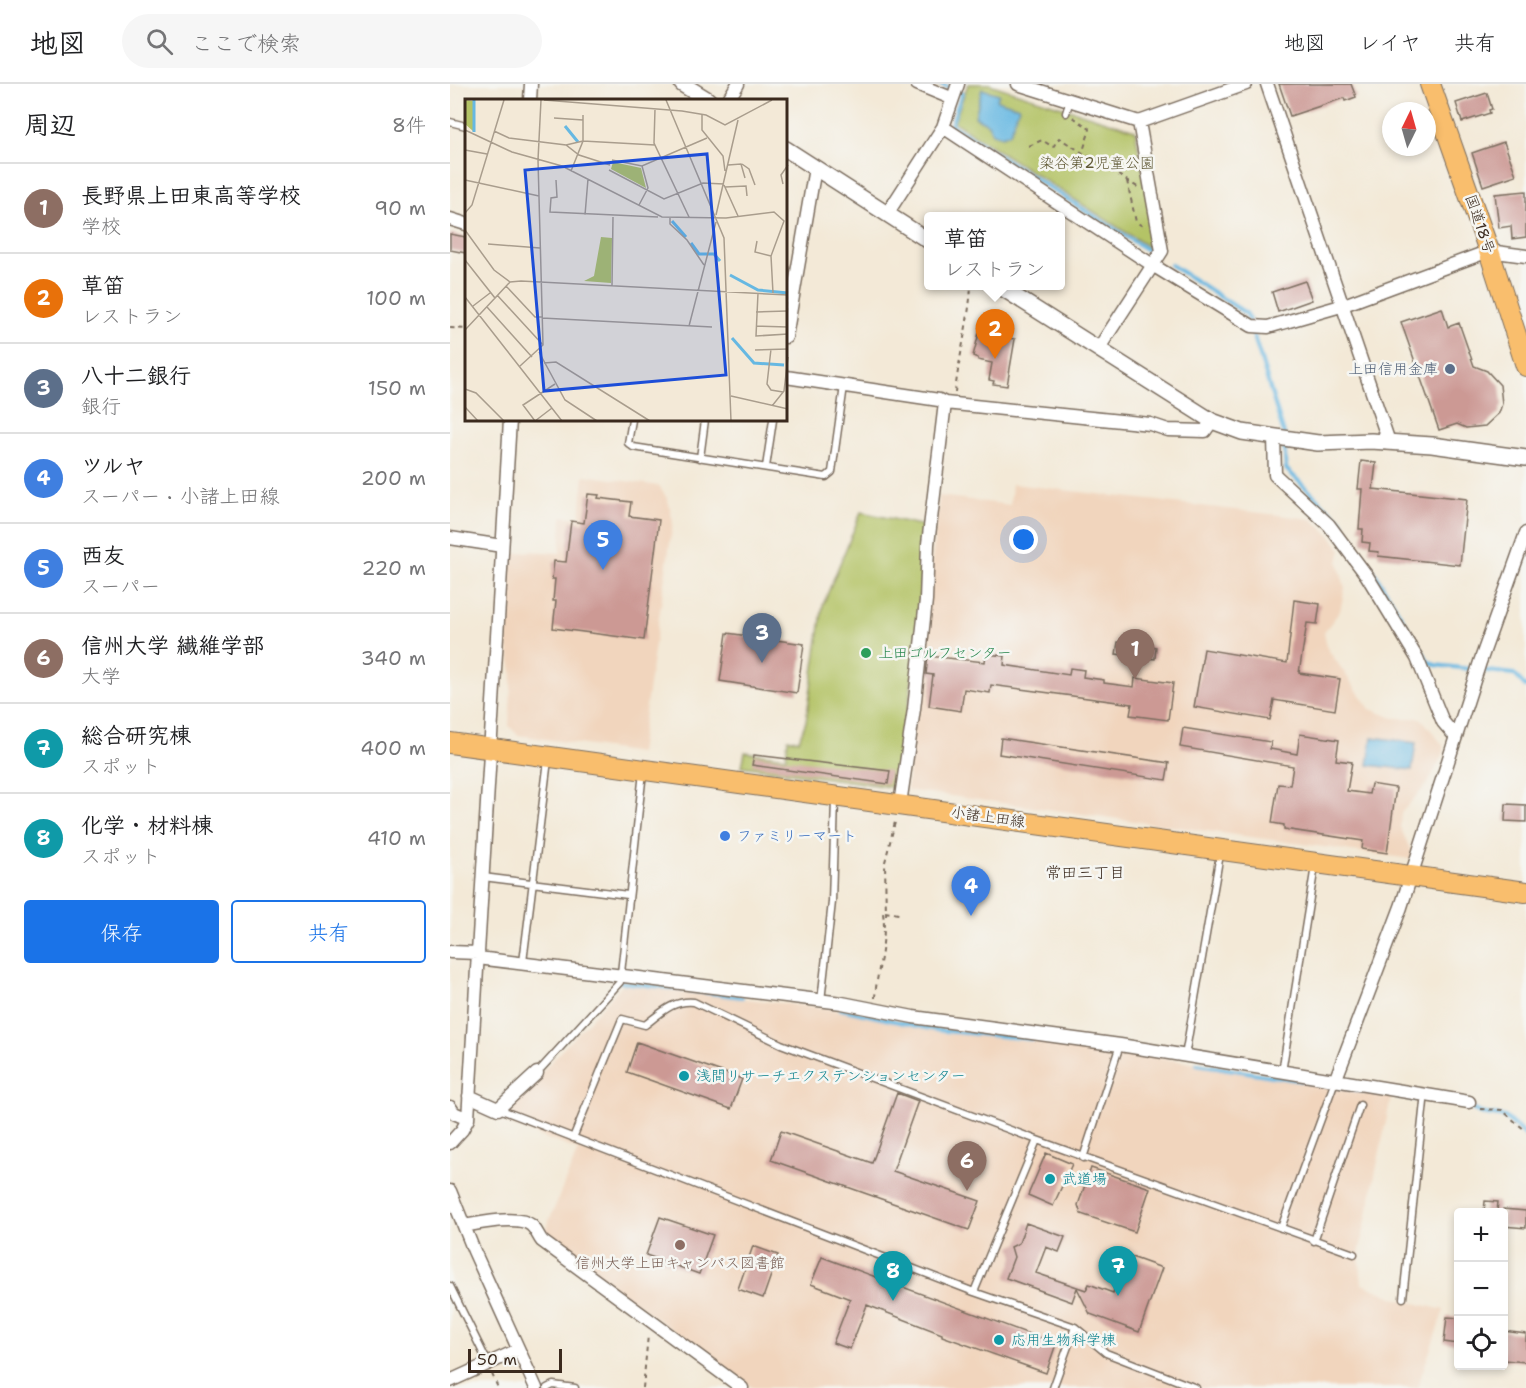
<!DOCTYPE html>
<html lang="ja">
<head>
<meta charset="utf-8">
<style>
	:root { --surface:#fff; --page:#f6f6f6; --text:#202124; --muted:#757577; --line:#e0e0e0; --accent:#1a73e8 }
	body { margin:0; font-family:"Shantell Sans","Klee One",sans-serif; background:var(--page); color:var(--text) }
	.controls { position:absolute; right:18px; bottom:18px; display:grid; overflow:hidden; border-radius:6px; box-shadow:0 3px 9px #0003 }
	.controls button { width:54px; height:54px; display:grid; place-items:center; padding:0; border:0; border-bottom:2px solid var(--line); background:var(--surface); color:var(--text); font:30px sans-serif }
	.compass { position:absolute; left:932px; top:18px; width:54px; height:54px; border-radius:50%; background:var(--surface); box-shadow:0 3px 9px #0003; rotate:5deg }
	.scale { position:absolute; left:18px; bottom:15px; width:94px; box-sizing:border-box; padding-left:6px; border:3px solid #3b2a1e; border-top:0; font-size:16px; line-height:21px; white-space:nowrap; color:#3b2a1e; -webkit-text-stroke:4px #f6f6f2; paint-order:stroke }
	.you { position:absolute; left:574px; top:456px; width:21px; height:21px; margin:-15px; border:4px solid #fff; border-radius:50%; background:#1a73e8; box-shadow:0 0 0 9px #1a73e833 }
	.badge { display:grid; place-items:center; width:39px; height:39px; border-radius:50%; background:var(--accent); color:#fff; font-size:20px; font-weight:700 }
	.pin { position:absolute; translate:-50% -50px; filter:drop-shadow(0 2px 3px #0008) }
	.pin::after { content:''; position:absolute; top:32px; width:21px; height:18px; background:inherit; clip-path:polygon(0 0,100% 0,50% 100%) }
	.popup { position:absolute; left:474px; top:128px; width:141px; height:78px; box-sizing:border-box; display:grid; place-content:center; border-radius:6px; background:var(--surface); filter:drop-shadow(0 2px 4px #0005); font-size:20px; white-space:nowrap; color:var(--muted) }
	.popup b { font-size:22px; color:var(--text) }
	.popup::after { content:''; position:absolute; left:50%; top:100%; margin-left:-12px; border:12px solid transparent; border-top-color:var(--surface) }
	.list { margin:0; padding:0; list-style:none }
	h2 { display:flex; justify-content:space-between; align-items:center; height:78px; margin:0; padding:0 24px; font-size:26px }
	h2 small { font-size:20px; font-weight:400; color:var(--muted) }
	.list li { display:grid; grid-template-columns:39px 1fr auto; gap:18px; align-items:center; box-sizing:border-box; height:90px; padding:0 24px; border-top:2px solid var(--line) }
	.list b { display:block; font-size:22px; white-space:nowrap }
	.list p { margin:0; font-size:20px; white-space:nowrap; color:var(--muted) }
	.list em { font-size:20px; font-style:normal; color:var(--muted) }
	.actions { display:flex; gap:12px; padding:18px 24px }
	.actions a { flex:1; padding:14px 0; border:2px solid var(--accent); border-radius:6px; text-align:center; font-size:21px; color:var(--accent) }
	.actions .main { background:var(--accent); color:#fff }
	.icon { flex:none; width:33px; height:33px; fill:none; stroke:currentColor; stroke-width:2; stroke-linecap:round; stroke-linejoin:round }
	.map { position:relative; flex:none; width:1076px; height:1304px; overflow:hidden }
	header { display:flex; align-items:center; gap:36px; box-sizing:border-box; height:84px; padding:0 30px; background:var(--surface); border-bottom:2px solid var(--line) }
	header strong { font-size:28px }
	nav { display:flex; gap:33px; margin-inline-start:auto; font-size:21px }
	.search { width:420px; height:54px; background:var(--page); display:flex; align-items:center; gap:15px; box-sizing:border-box; padding:0 21px; border-radius:33px; color:var(--muted); font-size:22px }
	main { display:flex }
	aside { flex:1; background:var(--surface) }
	.map>svg:first-child { display:block }
	.built { fill:#f1d5bd }
	.green { fill:#b4c366; stroke:#787642; stroke-width:1.5 }
	.water { fill:#66b8e2; stroke:#507180; stroke-width:1.5 }
	.lines { fill:none; stroke-linecap:round; stroke-linejoin:round }
	.stream { stroke:#66b8e2; stroke-width:4 }
	.building { fill:#cc9994 }
	.service-casing { stroke:#7b6d5f; stroke-width:9 }
	.minor-casing { stroke:#7b6d5f; stroke-width:15 }
	.tertiary-casing { stroke:#7b6d5f; stroke-width:18 }
	.primary-casing { stroke:#7b6d5f; stroke-width:22 }
	.trunk-casing { stroke:#7b6d5f; stroke-width:22 }
	.path { stroke:#7b6d5f; stroke-width:2; stroke-dasharray:4.5 4.5; stroke-linecap:butt }
	.service { stroke:#fff; stroke-width:6 }
	.minor { stroke:#fff; stroke-width:12 }
	.tertiary { stroke:#fff; stroke-width:15 }
	.primary { stroke:#f9be6d; stroke-width:20 }
	.trunk { stroke:#f9be6d; stroke-width:20 }
	.service-dot { fill:#5c6f8a; stroke:#f6f6f2; stroke-width:2 }
	.leisure-dot { fill:#2e9e5b; stroke:#f6f6f2; stroke-width:2 }
	.shop-dot { fill:#3f7fe0; stroke:#f6f6f2; stroke-width:2 }
	.culture-dot { fill:#0f9aa8; stroke:#f6f6f2; stroke-width:2 }
	.education-dot { fill:#8d6e63; stroke:#f6f6f2; stroke-width:2 }
	.labels { text-anchor:middle; dominant-baseline:central; stroke-width:5; stroke-linejoin:round; paint-order:stroke }
	.park-label { font-size:15px; fill:#5f5834; stroke:#f6f6f2 }
	.street-label { font-size:15px; fill:#3b2a1e; stroke:#f6f6f2 }
	.service-label { font-size:15px; fill:#4e5e75; stroke:#f6f6f2; text-anchor:end }
	.leisure-label { font-size:15px; fill:#27864d; stroke:#f6f6f2; text-anchor:start }
	.shop-label { font-size:15px; fill:#366cbe; stroke:#f6f6f2; text-anchor:start }
	.culture-label { font-size:15px; fill:#0d838f; stroke:#f6f6f2; text-anchor:start }
	.education-label { font-size:15px; fill:#785e54; stroke:#f6f6f2 }
	.neighbourhood-label { font-size:16px; fill:#3b2a1e; stroke:#f6f6f2 }
	.inset-river { fill:none; stroke:#66b8e2; stroke-width:3 }
	.inset-road { fill:none; stroke:#a99d8d; stroke-width:1.5 }
	.view { fill:#1d4ed8; fill-opacity:0.15; stroke:#1d4ed8; stroke-width:3 }
	.inset-edge { fill:none; stroke:#3b2a1e; stroke-width:3 }
</style>
</head>
<body>
<header>
<strong>地図</strong>
<div class="search"><svg class="icon" aria-label="search" viewBox="0 0 24 24"><circle cx="10" cy="10" r="6"/><path d="M15 15l6 6"/></svg>ここで検索</div>
<nav><a>地図</a><a>レイヤ</a><a>共有</a></nav>
</header>
<main>
<aside>
<h2>周辺<small>8件</small></h2>
<ul class="list">
<li><span class="badge" style="background:#8d6e63">1</span><div><b>長野県上田東高等学校</b><p>学校</p></div><em>90 m</em></li>
<li><span class="badge" style="background:#e8710a">2</span><div><b>草笛</b><p>レストラン</p></div><em>100 m</em></li>
<li><span class="badge" style="background:#5c6f8a">3</span><div><b>八十二銀行</b><p>銀行</p></div><em>150 m</em></li>
<li><span class="badge" style="background:#3f7fe0">4</span><div><b>ツルヤ</b><p>スーパー · 小諸上田線</p></div><em>200 m</em></li>
<li><span class="badge" style="background:#3f7fe0">5</span><div><b>西友</b><p>スーパー</p></div><em>220 m</em></li>
<li><span class="badge" style="background:#8d6e63">6</span><div><b>信州大学 繊維学部</b><p>大学</p></div><em>340 m</em></li>
<li><span class="badge" style="background:#0f9aa8">7</span><div><b>総合研究棟</b><p>スポット</p></div><em>400 m</em></li>
<li><span class="badge" style="background:#0f9aa8">8</span><div><b>化学・材料棟</b><p>スポット</p></div><em>410 m</em></li>
</ul>
<div class="actions"><a class="main">保存</a><a>共有</a></div>
</aside>
<div class="map">
<svg width="1076" height="1304" viewBox="0 0 1076 1304">
	<rect width="100%" height="100%" fill="#f6f6f2"/>
	<filter id="ink" filterUnits="userSpaceOnUse"><feTurbulence type="fractalNoise" baseFrequency=".0167" numOctaves="2"/><feDisplacementMap in="SourceGraphic" scale="12" xChannelSelector="R" yChannelSelector="G"/><feConvolveMatrix kernelMatrix="1 2 1 2 8 2 1 2 1" color-interpolation-filters="sRGB"/></filter>
	<filter id="wash" filterUnits="userSpaceOnUse"><feTurbulence type="fractalNoise" baseFrequency=".008" numOctaves="4" result="noise"/><feDisplacementMap in="SourceGraphic" scale="24" xChannelSelector="R" yChannelSelector="G"/><feGaussianBlur stdDeviation="1.35" result="paint"/><feColorMatrix in="noise" values="0 0 0 0 0 0 0 0 0 0 0 0 0 0 0 0 0 1.4 0 .05"/><feComposite in="paint" operator="in"/></filter>
	<g filter="url(#wash)">
		<rect width="100%" height="100%" fill="#f3e9d7"/>
		<path class="built" d="M134,391L209,402L218,416L223,438L189,669L68,651L59,642L62,587L56,554L62,470L81,467L110,469L112,432L130,434Z
			M562,400L862,435L879,450L891,465L888,478L895,504L890,527L874,548L877,564L920,625L943,634H971L993,661V670L978,699L951,729L950,743L963,771L961,775L457,706L489,412L560,421Z
			M173,900L388,926L485,948L659,965L941,1013L909,1170L912,1200L948,1215L994,1226L967,1304H303L97,1155L95,1147L128,1066L52,1038L64,1018Z"/>
		<path class="green" d="M518,0H539L685,46L708,164L703,166L504,38Z
			M411,428L475,442L468,550L448,704L292,682L295,668L336,673L338,655L349,656L356,637L373,521Z"/>
		<path class="water" d="M532,5L549,10L547,16L569,23L560,49L552,52L542,49L538,40L525,33Z
			M922,653L966,659L962,686L918,681Z"/>
		<g class="lines">
			<path class="stream" d="M490,0L512,9L501,41L702,169
				M721,181L797,230L799,236
				M802,246L834,350
				M834,358L836,385L892,438L895,450L926,491L978,577L985,581L1064,590L1076,603
				M171,898L292,913
				M391,925L485,946L582,955
				M747,980L929,1009
				M945,1012L964,1015
				M1016,1022L1030,1029L1055,1033L1076,1052"/>
		</g>
		<g id="blocks">
			<path class="building" d="M829,0H901L906,13L895,17L894,14L840,32Z
				M1037,9L1042,25L1039,26L1040,29L1012,38L1006,19Z
				M1054,58L1066,91L1033,102L1022,69Z
				M1076,107V153L1062,155L1061,142L1049,144L1045,110Z
				M0,150L16,153V169L0,166Z
				M855,197L862,216L828,228L822,208Z
				M992,224L998,243L1009,239L1024,282L1037,287L1050,301L1052,320L1049,329L1035,342L1016,344L1007,340L989,346L951,238Z
				M529,249L565,255L557,302L543,300L544,297L539,296L542,279L528,276V274L523,272Z
				M911,377L926,379L923,405L1017,415L1010,481L928,472L929,468L919,467L920,459L912,458L913,445H909L912,405H908Z
				M138,410L149,411L148,414L181,418L179,432L209,436L194,556L103,544L106,517H103L105,495H102L104,477L116,478L121,437L134,439Z
				M844,516L870,520L867,540L857,539L849,589L890,595L885,626L824,616L820,636L744,623L754,565L837,579Z
				M277,549L354,560L347,609L270,597Z
				M668,558L706,563L705,575L666,570Z
				M536,570L555,572L554,581L619,591L620,584L634,586L633,593L654,596V599L684,603L685,594L723,599L718,636L680,631L682,620L541,601L540,609L514,605L511,627L479,622L483,591L476,590L478,572L535,578Z
				M733,644L821,658L820,665L847,670L850,650L889,656L886,676L902,678L897,707L919,710L921,700L946,704L937,769L912,765L913,757L834,745V741L822,739L828,700L840,701L843,682L730,663Z
				M551,654L719,679L716,696L549,670Z
				M304,671L440,687L438,700L302,681Z
				M1056,720L1076,721V738L1055,737Z
				M187,958L292,995L281,1025L177,988Z
				M447,1009L468,1017L443,1087L530,1117L519,1146L321,1076L331,1047L422,1079Z
				M596,1069L622,1080L603,1122L578,1111Z
				M641,1084L700,1104L685,1148L631,1130L628,1121Z
				M1035,1117L1048,1118L1047,1128H1034Z
				M1053,1125L1076,1127V1144L1053,1142Z
				M210,1133L263,1151L249,1190L196,1171Z
				M576,1139L615,1153L609,1168L596,1163L586,1189L636,1206L639,1200L663,1209L676,1171L712,1184L689,1248L640,1230L627,1204L622,1218L556,1194L564,1173L561,1163L569,1159Z
				M303,1162L328,1171L313,1214L288,1205Z
				M372,1173L606,1260L596,1289L492,1252V1250L417,1221L400,1265L383,1259L400,1215L361,1200Z
				M997,1233L1008,1234V1260L994,1258Z
				M1053,1247L1076,1250V1278L1053,1276Z"/>
		</g>
	</g>
	<g filter="url(#ink)">
		<use href="#blocks" fill-opacity="0" stroke="#7b6d5f" stroke-width="1.5"/>
		<g class="lines">
			<defs>
				<path id="service" d="M616,29L620,16
					M0,38L16,42
					M182,336L178,359L183,363L376,393L382,388L394,302
					M250,374L255,336
					M316,383L323,336
					M33,793L178,811
					M73,878L98,676
					M371,917L382,818L385,715
					M735,972L770,770
					M832,988L865,782
					M87,989L170,898L193,688
					M49,1025L524,1208L625,1243L656,1269L746,1304
					M123,1054L172,935L195,941C212,928 223,916 244,918L331,960L587,1056
					M633,1074L670,961
					M831,1144L885,997
					M864,1157L910,1021
					M0,1202L38,1279
					M524,1208L587,1056L904,1170
					M953,1214L974,1018
					M97,1304L103,1301L125,1304
					M603,1304L625,1243"/>
				<path id="minor" d="M467,0L501,14
					M568,0L689,38L796,0
					M817,0L939,358
					M80,16L81,0
					M278,16L288,0
					M493,43L704,182L802,242L818,243L891,222L1039,167L1076,172
					M437,130L493,43L508,0
					M0,135L16,140
					M336,253L365,84
					M649,264L712,167L689,38
					M336,293L489,316L495,319L700,340L718,346L755,347L762,337
					M824,353L825,391L879,441L917,492L967,574L993,638L1005,652
					M0,454L52,462
					M450,720L464,625L476,516L478,460L495,319
					M0,868L28,869
					M28,874L392,919L463,933L670,961L1019,1018
					M885,997L951,823L1030,578L1076,449
					M19,1012L48,1025L87,989
					M0,1023L4,1029L18,1035
					M0,1059L12,1046L18,1035L60,336
					M0,1107L24,1167L86,1304
					M14,1142C29,1139 69,1131 81,1141C86,1145 88,1152 92,1157L292,1304
					M0,1297L68,1266"/>
				<path id="tertiary" d="M232,0L258,16
					M336,65L479,157
					M549,202L762,337L792,348L868,359L921,357L982,361L1076,374"/>
				<path id="primary" d="M0,659L1076,808"/>
				<path id="trunk" d="M980,0L1039,167L1076,282"/>
			</defs>
			<use href="#service" class="service-casing"/>
			<use href="#minor" class="minor-casing"/>
			<use href="#tertiary" class="tertiary-casing"/>
			<use href="#primary" class="primary-casing"/>
			<use href="#trunk" class="trunk-casing"/>
			<path class="path" d="M623,33L640,45L633,67
				M579,62L592,56L603,63L609,54L689,104
				M677,97L686,138L694,143
				M0,244L16,245
				M505,308C509,272 519,238 521,202
				M435,828L449,830
				M436,832L435,778L445,738
				M425,914C427,885 437,859 433,829
				M1030,1025L1052,1026L1076,1047
				M42,1290L48,1304
				M193,1304L198,1251"/>
			<use href="#service" class="service"/>
			<use href="#minor" class="minor"/>
			<use href="#tertiary" class="tertiary"/>
			<use href="#primary" class="primary"/>
			<use href="#trunk" class="trunk"/>
		</g>
	</g>
	<circle class="service-dot" cx="1000" cy="285" r="6"/>
	<circle class="leisure-dot" cx="416" cy="569" r="6"/>
	<circle class="shop-dot" cx="275" cy="752" r="6"/>
	<g class="culture-dot">
		<circle cx="234" cy="992" r="6"/>
		<circle cx="600" cy="1095" r="6"/>
		<circle cx="549" cy="1256" r="6"/>
	</g>
	<circle class="education-dot" cx="230" cy="1161" r="6"/>
	<g class="labels">
		<g class="park-label">
			<text x="647" y="79">染谷第2児童公園</text>
		</g>
		<g class="street-label">
			<text transform="translate(1030 140) rotate(71)">国道18号</text>
			<text transform="translate(538 733) rotate(8)">小諸上田線</text>
		</g>
		<g class="service-label">
			<text x="988" y="285">上田信用金庫</text>
		</g>
		<g class="leisure-label">
			<text x="428" y="569">上田ゴルフセンター</text>
		</g>
		<g class="shop-label">
			<text x="287" y="752">ファミリーマート</text>
		</g>
		<g class="culture-label">
			<text x="246" y="992">浅間リサーチエクステンションセンター</text>
			<text x="612" y="1095">武道場</text>
			<text x="561" y="1256">応用生物科学棟</text>
		</g>
		<g class="education-label">
			<text x="230" y="1179">信州大学上田キャンパス図書館</text>
		</g>
		<g class="neighbourhood-label">
			<text x="635" y="788">常田三丁目</text>
		</g>
	</g>
	<g transform="translate(15 15)">
		<rect width="322" height="322" fill="#f3e9d7"/>
		<path d="M0,1L9,2L8,32L0,25ZM148,63L176,69L181,89L146,70ZM136,138L147,139L146,184L119,182L129,177Z" fill="#b4c366"/>
		<path class="inset-river" d="M9,1V33M100,27L113,43M207,122L221,138M226,144L234,155H249L255,162M265,176L293,191L323,194M267,239L289,264L319,266"/>
		<path class="inset-road" d="M79,1L217,12L241,16L260,26L307,1M201,1L259,139L266,322M190,10L189,44L224,118M237,15V31L258,57L260,72M89,19L118,21M0,31L47,53L97,67L197,118L261,119L309,113L319,122L306,157L308,194M29,32L44,39L101,46L114,56L145,66M101,46L118,42L190,46M0,51L22,55M147,61L177,67L242,39M277,65L284,70L290,86M263,66L276,65L280,79M144,71L199,100L238,84L259,85M106,72L118,42V16M0,81L74,97M91,81L92,98L86,99L85,113L193,118M318,85L316,76L323,66M259,86L273,117M260,88L281,87L282,97M174,106L183,89L177,67M0,114L7,106L39,1M120,116L123,80M251,116L273,21M205,119V125L222,141L239,166M0,131L29,171L45,183M292,142L290,153L306,157M23,145L75,149M0,161L30,199L45,183L56,182L323,196M41,187L70,218H77M147,187L148,118M293,194L291,237L323,235M32,196L78,246M0,198L97,322M8,207L25,194M22,208L67,258M291,213L322,212M77,219L247,228M224,227L251,123M291,227L323,228M0,231L30,199M306,250L302,285L306,291L318,293M290,251L323,250M74,253L100,301L132,322M79,264L91,263L185,322M55,267L78,246L73,61L76,1M0,290L11,294L39,322M266,297L323,310M307,307L319,292L323,258M0,308L13,322M87,309L70,322L58,306L90,285"/>
		<path class="view" d="M242,55L261,276L79,292L60,71Z"/>
		<rect width="322" height="322" class="inset-edge"/>
	</g>
</svg>
<div class="controls">
<button>+</button>
<button>−</button>
<button><svg class="icon" aria-label="locate" viewBox="0 0 24 24"><circle cx="12" cy="12" r="6"/><path d="M12 2v4M12 18v4M2 12h4M18 12h4"/></svg></button>
</div>
<svg class="compass" viewBox="-18 -18 36 36"><path d="M0-13l5 13h-10z" fill="#e53935"/><path d="M0 13l5-13h-10z" fill="#757577"/></svg>
<div class="scale">50 m</div>
<div class="you"></div>
<div class="pin badge" style="left:685px;top:595px;background:#8d6e63">1</div>
<div class="pin badge" style="left:545px;top:275px;background:#e8710a">2</div>
<div class="popup"><b>草笛</b>レストラン</div>
<div class="pin badge" style="left:312px;top:579px;background:#5c6f8a">3</div>
<div class="pin badge" style="left:521px;top:832px;background:#3f7fe0">4</div>
<div class="pin badge" style="left:153px;top:486px;background:#3f7fe0">5</div>
<div class="pin badge" style="left:517px;top:1107px;background:#8d6e63">6</div>
<div class="pin badge" style="left:668px;top:1212px;background:#0f9aa8">7</div>
<div class="pin badge" style="left:443px;top:1217px;background:#0f9aa8">8</div>
</div>
</main>
</body>
</html>
